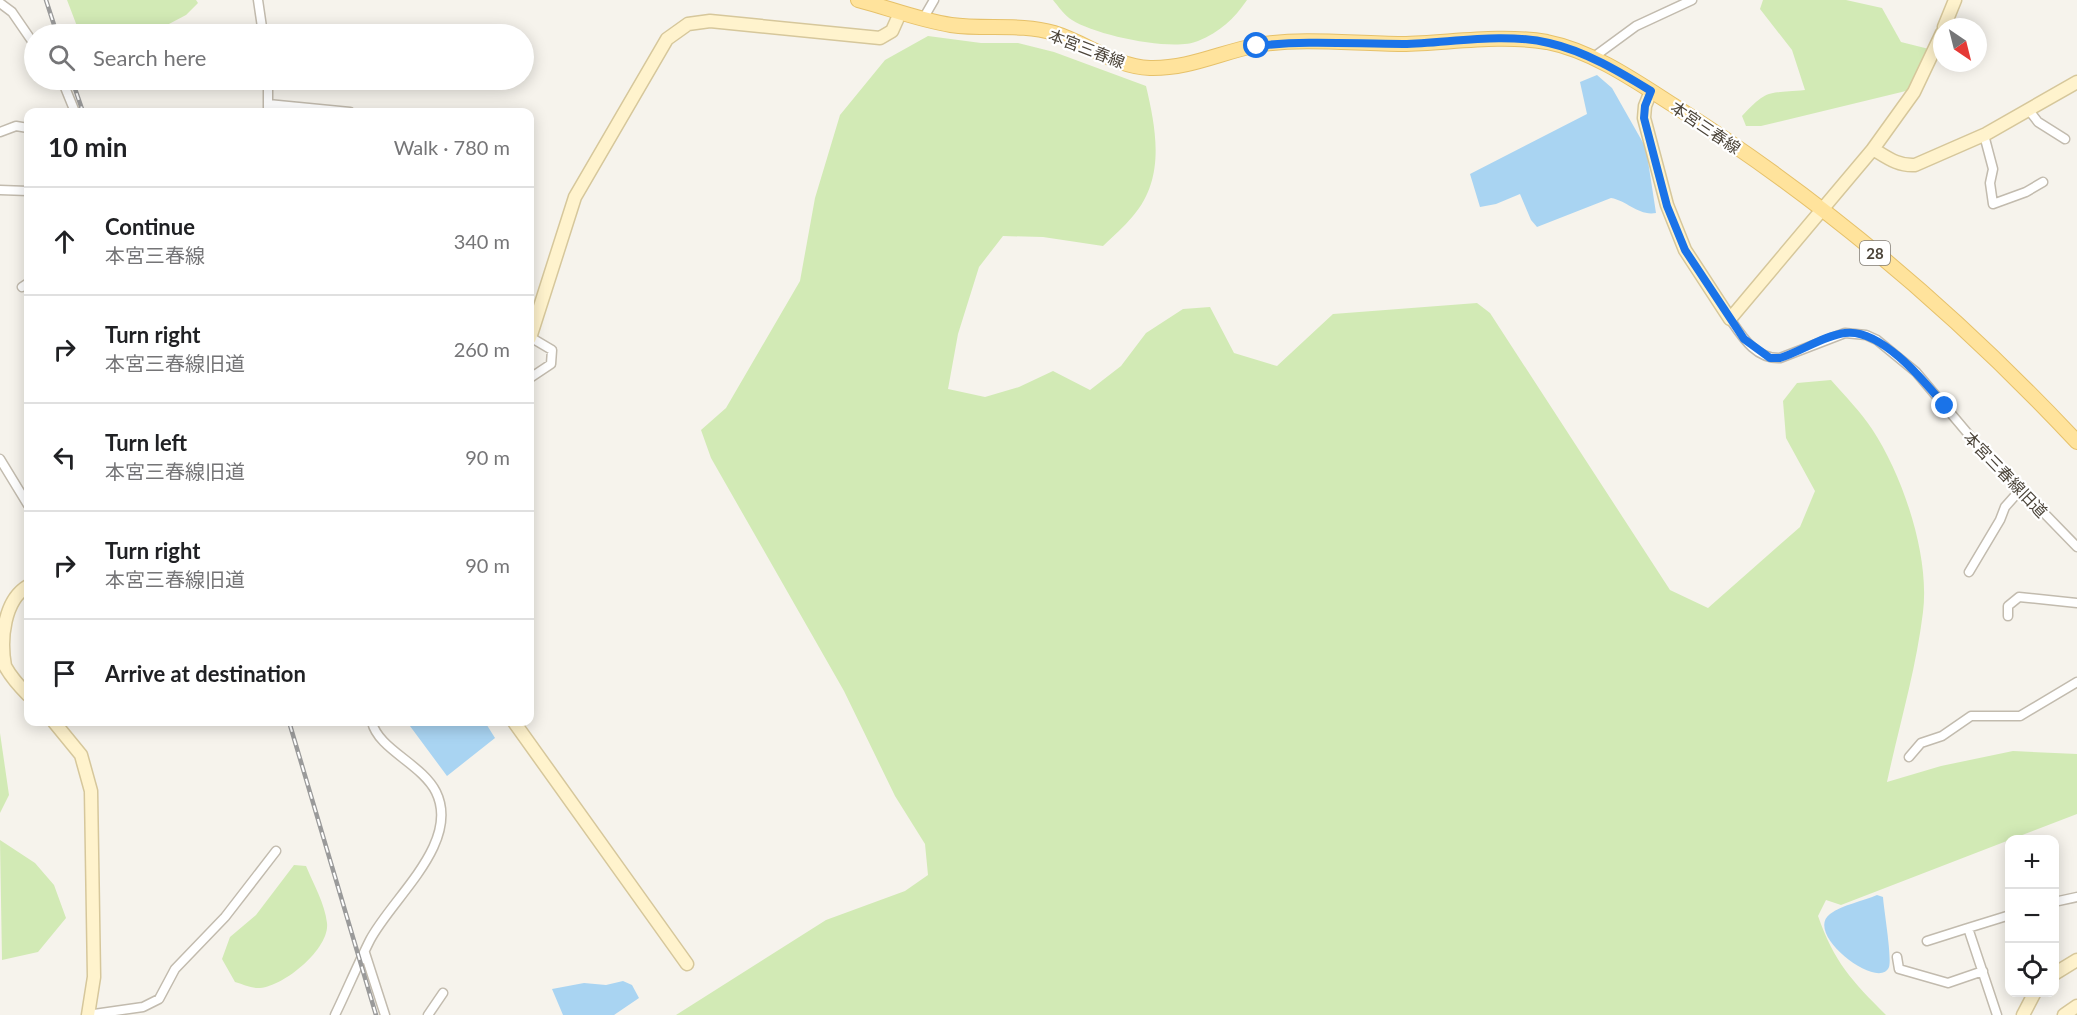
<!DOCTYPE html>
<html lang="en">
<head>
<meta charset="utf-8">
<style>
	:root { --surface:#fff; --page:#f6f6f6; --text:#202124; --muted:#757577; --line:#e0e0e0 }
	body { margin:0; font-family:Lato,"Noto Sans JP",sans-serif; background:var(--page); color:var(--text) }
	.controls { position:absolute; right:18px; bottom:18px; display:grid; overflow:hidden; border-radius:12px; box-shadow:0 3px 15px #0003 }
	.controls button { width:54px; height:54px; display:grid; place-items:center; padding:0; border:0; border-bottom:2px solid var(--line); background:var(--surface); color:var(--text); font:30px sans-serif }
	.compass { position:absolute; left:1933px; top:18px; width:54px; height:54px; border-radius:50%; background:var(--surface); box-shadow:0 3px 15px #0003; rotate:145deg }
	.stop { position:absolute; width:18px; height:18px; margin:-14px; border:4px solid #1a73e8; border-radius:50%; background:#fff }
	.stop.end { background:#1a73e8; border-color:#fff; box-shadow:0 2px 6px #0008 }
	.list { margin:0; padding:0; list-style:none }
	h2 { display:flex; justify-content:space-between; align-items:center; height:78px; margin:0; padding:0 24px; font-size:26px }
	h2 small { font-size:20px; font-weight:400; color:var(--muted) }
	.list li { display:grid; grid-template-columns:39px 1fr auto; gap:18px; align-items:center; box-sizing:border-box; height:108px; padding:0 24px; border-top:2px solid var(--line) }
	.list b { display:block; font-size:22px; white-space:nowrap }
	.list p { margin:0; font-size:20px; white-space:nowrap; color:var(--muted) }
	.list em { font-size:20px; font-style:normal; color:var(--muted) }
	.icon { flex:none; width:33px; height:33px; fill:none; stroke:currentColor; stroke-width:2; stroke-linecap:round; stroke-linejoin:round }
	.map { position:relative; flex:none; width:2077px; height:1015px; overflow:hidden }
	.search { position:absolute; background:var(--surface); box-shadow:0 3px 15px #0003; left:24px; top:24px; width:510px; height:66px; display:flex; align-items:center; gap:15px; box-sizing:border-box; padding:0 21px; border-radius:33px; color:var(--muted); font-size:22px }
	.panel { position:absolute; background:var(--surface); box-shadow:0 3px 15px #0003; left:24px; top:108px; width:510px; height:618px; border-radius:12px }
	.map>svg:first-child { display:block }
	.green { fill:#d2eab5 }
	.water { fill:#a9d4f2 }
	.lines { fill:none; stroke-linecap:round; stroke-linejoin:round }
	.street-casing { stroke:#c2bbae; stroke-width:11 }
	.secondary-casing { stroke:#d6c79b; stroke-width:15 }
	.primary-casing { stroke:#e6c16a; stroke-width:16 }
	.street { stroke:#fff; stroke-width:8 }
	.secondary { stroke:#fff3cd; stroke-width:12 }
	.primary { stroke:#ffe39c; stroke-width:14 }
	.rail-casing { stroke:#9a9a9a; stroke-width:4.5 }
	.rail { stroke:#fff; stroke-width:2; stroke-dasharray:7; stroke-linecap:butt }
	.route { stroke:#1a73e8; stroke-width:8 }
	.labels { text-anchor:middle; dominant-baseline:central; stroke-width:4.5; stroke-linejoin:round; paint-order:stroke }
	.shield { fill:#fff; stroke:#817c74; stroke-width:1.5 }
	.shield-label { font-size:15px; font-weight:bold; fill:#4b4439 }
	.street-label { font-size:16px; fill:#4b4439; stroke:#fff }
</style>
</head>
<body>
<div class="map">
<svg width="2077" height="1015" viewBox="0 0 2077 1015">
	<rect width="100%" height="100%" fill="#f6f3ec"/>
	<path class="green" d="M67,0H196L198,3L186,15L150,34H80Z
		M1053,0H1247C1234,19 1220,32 1198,41C1173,52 1095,35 1072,20C1065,16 1058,6 1053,0Z
		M1763,0H1846L1882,8L1901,42L1929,49L1910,90L1761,126H1746L1742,116C1769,87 1769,94 1805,90L1792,50L1760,9Z
		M928,36L981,43H1018L1054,52L1146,86C1156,129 1166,178 1133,216C1124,227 1113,236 1103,246L1043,237L1003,236L979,267L958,334L948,389L985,397L1019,387L1053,371L1090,390L1121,366L1146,333L1183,309L1210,307L1234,353L1277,366L1333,314L1477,303L1490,313L1670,590L1708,608L1800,527L1815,491L1786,438L1783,401L1797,383L1831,380C1845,396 1861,412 1872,429C1903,476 1930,556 1923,612C1916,670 1899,726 1887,782L1941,766L2013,751L2077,754V814L1841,905L1826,900L1818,916C1834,962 1852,981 1886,1015H676L826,920L905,891L928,875L925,844L895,796L844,691L711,458L701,430L726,408L800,281L815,198L840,115L885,60Z
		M0,733L9,795L0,813Z
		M0,840L35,863L54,885L66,918L38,952L2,960Z
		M294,865L306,866C313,883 325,904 327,923C330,949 282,988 258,988C251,988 242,984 235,982L222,959L230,937L256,915Z"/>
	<path class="water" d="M1597,75L1612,88L1646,148L1656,213C1638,216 1628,201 1611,198L1537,227L1531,220L1520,194L1496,204L1480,207L1470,174L1587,114L1580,82Z
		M407,722H485L495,738L447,776Z
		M1877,895L1883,897C1884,911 1892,957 1889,967C1879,992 1803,934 1830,914C1842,905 1863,901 1877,895Z
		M623,981L632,985L639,998L614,1015H563L552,989L584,983L606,985Z"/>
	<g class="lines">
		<defs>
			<path id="street" d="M258,0L263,34
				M0,3L12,12L34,44
				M923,19L934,0
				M1591,59L1636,26L1692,0
				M62,80L75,112
				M268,104L350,112
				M2028,109L2038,122L2065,139
				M268,112V80
				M0,132L16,126L28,128
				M1984,135L1993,169L1990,183L1993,204L2026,192L2043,182
				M0,190L28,191
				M22,287L28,283
				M1730,319C1743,338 1756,359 1780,358L1845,333L1866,335L1877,340L1916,372L1975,442L2077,547
				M530,378L551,364L552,350L530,337
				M0,459L28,505
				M1969,572L2000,520L2005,507L2021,489
				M2008,616V606L2019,597L2077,603
				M1909,757L1921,743L1942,736L1971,716H2020L2077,682
				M2054,902L2077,897
				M1927,941L1968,928
				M365,953L385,1015
				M1897,957L1899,969L1948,983L1983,971
				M87,1015L143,1007L159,999L175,969L225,917L276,851
				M335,1015C347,990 358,964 370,940C392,898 461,843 436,792C422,764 378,749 372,722
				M428,1015L443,993
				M1997,1015L1968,928L2010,915"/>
			<path id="secondary" d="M1944,27L1955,0
				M1651,91L1645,106L1644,118L1667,205L1685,250L1730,319L1873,149C1888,158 1898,166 1915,165L1986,134L2077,82
				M1873,149L1914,92L1942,33
				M530,338L575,197L667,39L688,24L710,21L880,38L892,31L900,13
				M28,586C4,600 0,639 5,666C11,677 20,687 28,695
				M54,722L81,755L91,791L94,977L88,1015
				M514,722L687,964
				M2054,974L2077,960
				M2023,1015L2035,992
				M2064,1015L2077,1006"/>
			<path id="primary" d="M858,0C889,8 919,20 951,25C985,30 1020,23 1054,33C1087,43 1115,67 1150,68C1189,69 1221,52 1258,45C1305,37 1354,44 1402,44C1450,43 1499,34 1547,42C1593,51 1637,82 1676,107C1823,200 1958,315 2077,442"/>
		</defs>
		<use href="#street" class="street-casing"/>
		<use href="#secondary" class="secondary-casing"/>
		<use href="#primary" class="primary-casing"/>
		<use href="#street" class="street"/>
		<use href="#secondary" class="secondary"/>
		<use href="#primary" class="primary"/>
		<defs>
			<path id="rail" d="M46,0L57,34
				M72,80L83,112
				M290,725L376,1015"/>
		</defs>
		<use href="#rail" class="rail-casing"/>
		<use href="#rail" class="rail"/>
	</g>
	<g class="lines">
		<path class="route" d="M1257,46C1306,40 1354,44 1403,44C1450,43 1502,32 1549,43C1585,51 1620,72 1651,91L1645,106L1644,118L1667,206L1685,250L1744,339L1770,358H1780C1802,351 1823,336 1845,333C1881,328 1924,381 1945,406"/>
	</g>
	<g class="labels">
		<rect class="shield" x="1860" y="241" width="30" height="24" rx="4.5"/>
		<g class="shield-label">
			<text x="1875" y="253">28</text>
		</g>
		<g class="street-label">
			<text transform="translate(1087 48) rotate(21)">本宮三春線</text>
			<text transform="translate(1706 127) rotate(34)">本宮三春線</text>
			<text transform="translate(2006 474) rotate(46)">本宮三春線旧道</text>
		</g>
	</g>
</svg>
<div class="controls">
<button>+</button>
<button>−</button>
<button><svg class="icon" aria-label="locate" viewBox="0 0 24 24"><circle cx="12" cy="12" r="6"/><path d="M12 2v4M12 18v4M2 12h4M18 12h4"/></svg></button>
</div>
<svg class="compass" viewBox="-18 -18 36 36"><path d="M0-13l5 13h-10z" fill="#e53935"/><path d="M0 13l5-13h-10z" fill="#757577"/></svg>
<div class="stop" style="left:1257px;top:46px"></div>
<div class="stop end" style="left:1945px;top:406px"></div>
<div class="search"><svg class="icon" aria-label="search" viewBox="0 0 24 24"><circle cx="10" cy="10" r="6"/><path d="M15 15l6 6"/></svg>Search here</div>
<section class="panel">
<h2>10 min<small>Walk · 780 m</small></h2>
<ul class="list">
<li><svg class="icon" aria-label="ahead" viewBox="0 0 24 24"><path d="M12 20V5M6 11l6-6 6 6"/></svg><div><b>Continue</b><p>本宮三春線</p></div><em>340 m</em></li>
<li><svg class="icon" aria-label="right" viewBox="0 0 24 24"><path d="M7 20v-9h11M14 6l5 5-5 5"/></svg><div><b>Turn right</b><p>本宮三春線旧道</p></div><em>260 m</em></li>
<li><svg class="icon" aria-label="left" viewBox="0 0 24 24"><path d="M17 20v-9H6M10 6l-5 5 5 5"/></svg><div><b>Turn left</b><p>本宮三春線旧道</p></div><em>90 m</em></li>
<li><svg class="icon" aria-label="right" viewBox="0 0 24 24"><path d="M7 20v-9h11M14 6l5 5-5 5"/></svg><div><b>Turn right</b><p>本宮三春線旧道</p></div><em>90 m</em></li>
<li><svg class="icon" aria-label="arrive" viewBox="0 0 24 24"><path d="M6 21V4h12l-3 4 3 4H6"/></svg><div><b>Arrive at destination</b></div></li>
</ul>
</section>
</div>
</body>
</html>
